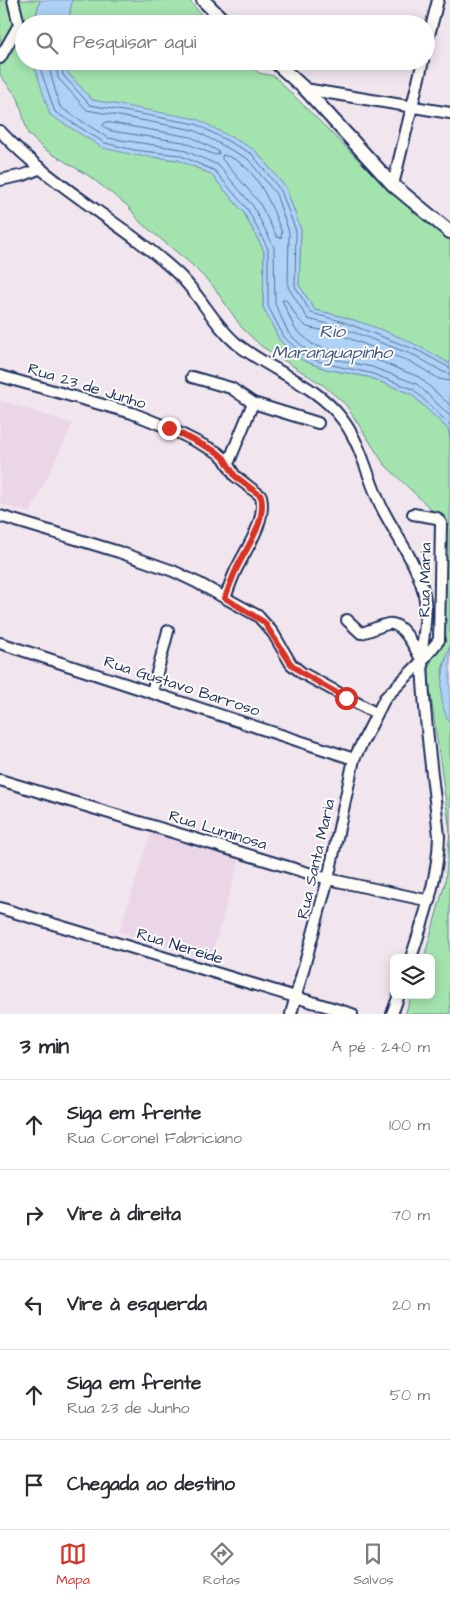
<!DOCTYPE html>
<html lang="pt">
<head>
<meta charset="utf-8">
<style>
	:root { --surface:#fff; --page:#f2f2f3; --text:#2b2b33; --muted:#7c7c81; --line:#e1e1e2; --accent:#d93025 }
	body { margin:0; font-family:"Architects Daughter",sans-serif; background:var(--page); color:var(--text) }
	.controls { position:absolute; right:15px; bottom:15px; display:grid; overflow:hidden; border-radius:8px; box-shadow:0 2px 12px #0003 }
	.controls button { width:45px; height:45px; display:grid; place-items:center; padding:0; border:0; border-bottom:1px solid var(--line); background:var(--surface); color:var(--text); font:25px sans-serif }
	.stop { position:absolute; width:15px; height:15px; margin:-11px; border:4px solid #d93025; border-radius:50%; background:#fff }
	.stop.end { background:#d93025; border-color:#fff; box-shadow:0 1px 5px #0008 }
	.list { margin:0; padding:0; list-style:none }
	h2 { display:flex; justify-content:space-between; align-items:center; height:65px; margin:0; padding:0 20px; font-size:21px }
	h2 small { font-size:16px; font-weight:400; color:var(--muted) }
	.list li { display:grid; grid-template-columns:32px 1fr auto; gap:15px; align-items:center; box-sizing:border-box; height:90px; padding:0 20px; border-top:1px solid var(--line) }
	.list b { display:block; font-size:19px; white-space:nowrap }
	.list p { margin:0; font-size:16px; white-space:nowrap; color:var(--muted) }
	.list em { font-size:16px; font-style:normal; color:var(--muted) }
	.icon { flex:none; width:28px; height:28px; fill:none; stroke:currentColor; stroke-width:2; stroke-linecap:round; stroke-linejoin:round }
	.map { position:relative; flex:none; width:450px; height:1014px; overflow:hidden }
	.search { position:absolute; background:var(--surface); box-shadow:0 2px 12px #0003; left:15px; right:15px; top:15px; height:55px; display:flex; align-items:center; gap:12px; box-sizing:border-box; padding:0 18px; border-radius:28px; color:var(--muted); font-size:19px }
	.sheet { height:515px; background:var(--surface) }
	nav { display:flex; justify-content:space-around; align-items:center; box-sizing:border-box; height:70px; border-top:1px solid var(--line); background:var(--surface); font-size:14px; color:var(--muted) }
	nav a { display:grid; justify-items:center; gap:2px }
	nav .on { color:var(--accent) }
	.map>svg:first-child { display:block }
	.built { fill:#ebd6e8 }
	.green { fill:#a3e4ae; stroke:#5f8a86 }
	.water { fill:#aed1f6; stroke:#7390b9 }
	.lines { fill:none; stroke-linecap:round; stroke-linejoin:round }
	.shore { stroke:#56709b; stroke-width:1 }
	.minor-casing { stroke:#1b2f5e; stroke-width:14 }
	.major-casing { stroke:#1b2f5e; stroke-width:16 }
	.minor { stroke:#fdfcf7; stroke-width:10 }
	.major { stroke:#fdfcf7; stroke-width:12 }
	.route { stroke:#d93025; stroke-width:6 }
	.labels { text-anchor:middle; dominant-baseline:central; stroke-width:4; stroke-linejoin:round; paint-order:stroke }
	.street-label { font-size:16px; fill:#1b2f5e; stroke:#fdfcf7 }
	.water-label { font-size:18px; font-style:italic; fill:#405884; stroke:#fdfcf7 }
</style>
</head>
<body>
<div class="map">
<svg width="450" height="1014" viewBox="0 0 450 1014">
	<rect width="100%" height="100%" fill="#f2e6ee"/>
	<filter id="ink" filterUnits="userSpaceOnUse"><feTurbulence type="fractalNoise" baseFrequency=".02" numOctaves="2"/><feDisplacementMap in="SourceGraphic" scale="10" xChannelSelector="R" yChannelSelector="G"/><feConvolveMatrix kernelMatrix="1 2 1 2 8 2 1 2 1" color-interpolation-filters="sRGB"/></filter>
	<g filter="url(#ink)">
		<path class="built" d="M0,400L73,424L30,513L0,504Z
			M151,832L240,858L210,961L119,932Z"/>
		<path class="green" d="M0,0H40L34,24H24V61H36V71L134,155L178,160L211,174L244,213L264,251L263,307L280,341L302,360L326,369L368,377L411,394L448,429L450,438V646L442,670L447,719L450,722V1014H405L412,995H431V958H424L445,883L450,831L429,683V666L441,640L437,515L384,464L346,405L323,385L261,346L242,328L213,286L190,263L140,222L128,206L89,176L44,149L28,134L18,98L0,75Z
			M72,0H189L209,24H68Z
			M67,61H244L259,73L274,76L392,193L450,239V364C409,339 362,320 315,310L299,285L301,230L286,188L255,150L142,110L92,100L67,72Z"/>
		<path class="water" d="M40,0H72L68,24H34Z
			M36,61H67V72L92,100L197,119L255,150L286,188L301,230L299,285L315,310C362,320 409,338 450,364V438L448,429L411,394L368,377L326,369L302,360L280,341L263,307L264,251L244,213L211,174L178,160L134,155L103,148L50,115L36,71Z
			M450,646V722C435,703 443,666 450,646Z"/>
		<g class="lines">
			<path class="shore" d="M41,61V71L55,112L105,143L134,150L179,155L215,171L248,210L268,249V306L284,337L304,356L327,364L370,373L413,389L450,425
				M47,61L60,107L108,138L181,149L218,165L253,206L274,247L275,304L289,334L308,351L329,358L372,367L417,384L450,416
				M56,61L58,78L87,110L194,130L248,159L276,194L289,232L288,287L308,319L340,327L416,356L443,372L450,374
				M62,61L63,75L90,105L196,124L252,154L281,191L296,231L295,286L311,313L341,321L419,351L450,368
				M106,122L191,137L218,151L219,154L215,155L183,142L111,131L103,126Z
				M223,155C255,161 272,206 282,233L281,238L277,237L259,202L222,159Z
				M450,381L439,379L413,363L338,334L307,327L299,320L286,300H282L295,329L312,344L331,351L374,359L419,377L450,405"/>
			<defs>
				<path id="minor" d="M426,47L438,0
					M0,58L19,25L13,0
					M305,89L450,113
					M0,131C52,187 122,222 177,273C200,294 213,324 237,344C271,371 316,384 342,419C363,446 368,482 384,512C398,539 421,569 425,600C428,620 421,642 422,662C424,720 433,778 439,836C438,879 424,917 411,958
					M0,180L24,175L41,168
					M393,185L423,61
					M0,376L132,413L169,428L217,452L224,458L235,476L261,496C267,522 245,550 235,572C231,581 228,590 225,598
					M192,377L231,388L253,403L318,423
					M228,464L253,403
					M0,516L119,552L173,571L198,583L258,616L273,633L291,664L302,673L377,714
					M347,620L361,633C370,631 379,626 388,624C403,621 416,650 422,661
					M0,643L354,759
					M152,692L168,631
					M0,780L328,879L430,901
					M0,908L352,1014
					M291,1014L328,879L354,759L385,698L422,661L439,640L441,523L437,518L413,514
					M392,1014L399,995"/>
				<path id="major" d="M203,0L227,24
					M274,61L305,89L393,185L450,232"/>
			</defs>
			<use href="#minor" class="minor-casing"/>
			<use href="#major" class="major-casing"/>
			<use href="#minor" class="minor"/>
			<use href="#major" class="major"/>
		</g>
	</g>
	<g class="lines" filter="url(#ink)">
		<path class="route" d="M169,428L217,452L224,458L235,476L261,496C267,523 245,549 235,572C231,581 228,590 225,598L264,622L291,664L302,673L346,698"/>
	</g>
	<g class="labels">
		<g class="street-label">
			<text transform="translate(87 386) rotate(17)">Rua 23 de Junho</text>
			<text transform="translate(425 580) rotate(-89)">Rua Maria</text>
			<text transform="translate(182 686) rotate(18)">Rua Gustavo Barroso</text>
			<text transform="translate(218 830) rotate(17)">Rua Luminosa</text>
			<text transform="translate(316 859) rotate(-77)">Rua Santa Maria</text>
			<text transform="translate(180 946) rotate(17)">Rua Nereide</text>
		</g>
		<g class="water-label">
			<text x="332" y="331">Rio<tspan x="332" dy="21">Maranguapinho</tspan></text>
		</g>
	</g>
</svg>
<div class="controls">
<button><svg class="icon" aria-label="layers" viewBox="0 0 24 24"><path d="M12 4l9 5-9 5-9-5zM3 14l9 5 9-5"/></svg></button>
</div>
<div class="stop" style="left:346px;top:698px"></div>
<div class="stop end" style="left:169px;top:428px"></div>
<div class="search"><svg class="icon" aria-label="search" viewBox="0 0 24 24"><circle cx="10" cy="10" r="6"/><path d="M15 15l6 6"/></svg>Pesquisar aqui</div>
</div>
<section class="sheet">
<h2>3 min<small>A pé · 240 m</small></h2>
<ul class="list">
<li><svg class="icon" aria-label="ahead" viewBox="0 0 24 24"><path d="M12 20V5M6 11l6-6 6 6"/></svg><div><b>Siga em frente</b><p>Rua Coronel Fabriciano</p></div><em>100 m</em></li>
<li><svg class="icon" aria-label="right" viewBox="0 0 24 24"><path d="M7 20v-9h11M14 6l5 5-5 5"/></svg><div><b>Vire à direita</b></div><em>70 m</em></li>
<li><svg class="icon" aria-label="left" viewBox="0 0 24 24"><path d="M17 20v-9H6M10 6l-5 5 5 5"/></svg><div><b>Vire à esquerda</b></div><em>20 m</em></li>
<li><svg class="icon" aria-label="ahead" viewBox="0 0 24 24"><path d="M12 20V5M6 11l6-6 6 6"/></svg><div><b>Siga em frente</b><p>Rua 23 de Junho</p></div><em>50 m</em></li>
<li><svg class="icon" aria-label="arrive" viewBox="0 0 24 24"><path d="M6 21V4h12l-3 4 3 4H6"/></svg><div><b>Chegada ao destino</b></div></li>
</ul>
</section>
<nav>
<a class="on"><svg class="icon" aria-label="map" viewBox="0 0 24 24"><path d="M3 6l6-2 6 2 6-2v14l-6 2-6-2-6 2zM9 4v14M15 6v14"/></svg>Mapa</a>
<a><svg class="icon" aria-label="directions" viewBox="0 0 24 24"><path d="M12 3l9 9-9 9-9-9zM9 14v-3h6M13 9l2 2-2 2"/></svg>Rotas</a>
<a><svg class="icon" aria-label="saved" viewBox="0 0 24 24"><path d="M7 4h10v16l-5-4-5 4z"/></svg>Salvos</a>
</nav>
</body>
</html>
